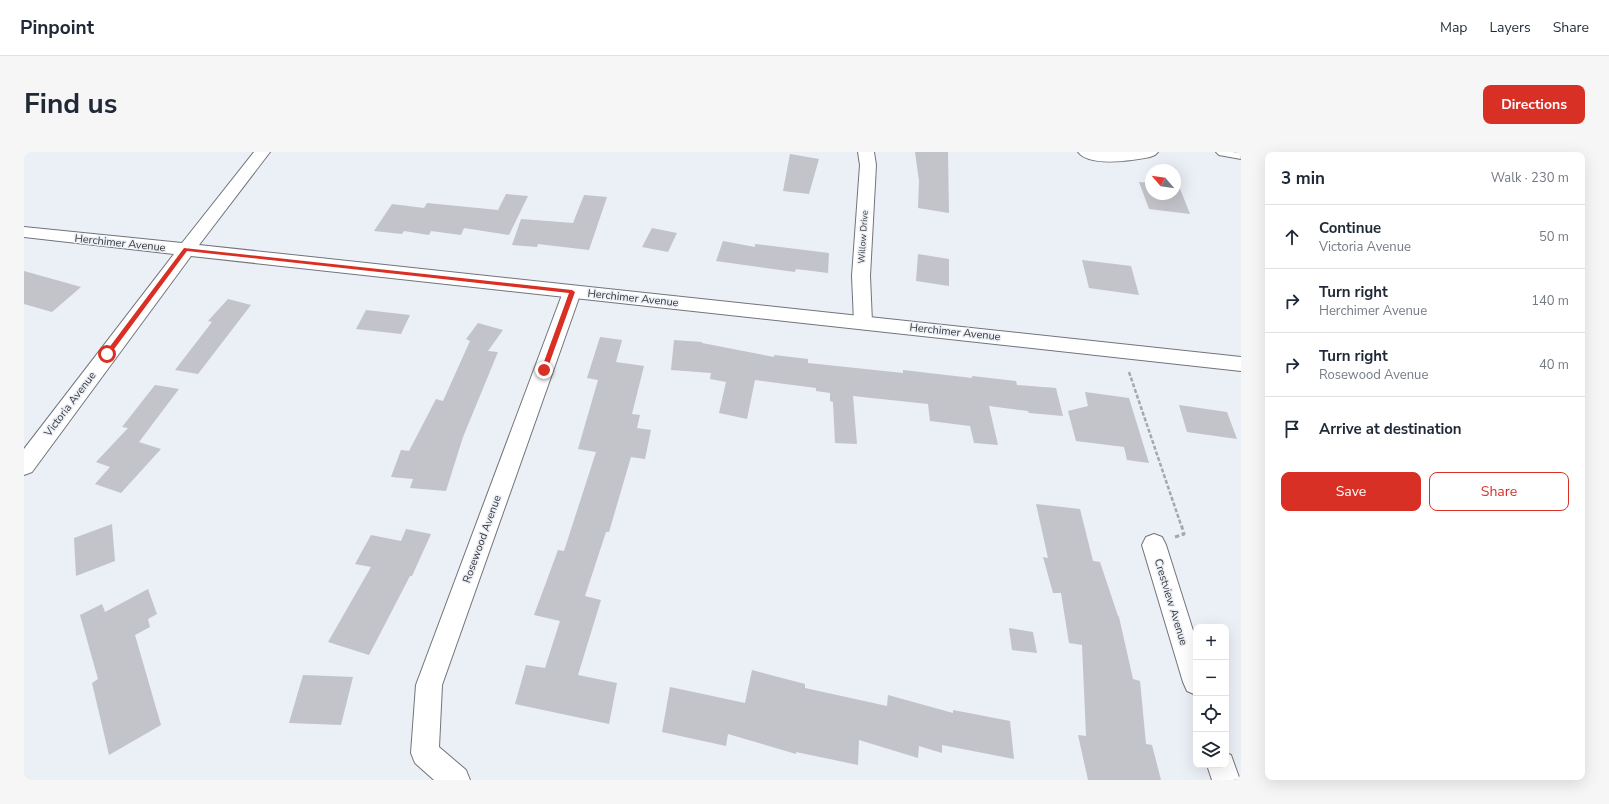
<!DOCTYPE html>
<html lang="en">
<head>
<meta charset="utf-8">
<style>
	:root { --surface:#fff; --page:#f6f6f7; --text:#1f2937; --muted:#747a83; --line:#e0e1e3; --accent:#d93025 }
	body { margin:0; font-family:"Nunito Sans",sans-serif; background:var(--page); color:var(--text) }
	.controls { position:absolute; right:12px; bottom:12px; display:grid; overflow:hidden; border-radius:8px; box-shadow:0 4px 16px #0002 }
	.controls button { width:36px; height:36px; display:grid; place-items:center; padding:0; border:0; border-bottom:1px solid var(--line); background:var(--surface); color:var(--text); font:20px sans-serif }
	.compass { position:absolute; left:1121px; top:12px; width:36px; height:36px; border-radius:50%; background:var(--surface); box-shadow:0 4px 16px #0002; rotate:299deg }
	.stop { position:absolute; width:12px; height:12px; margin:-9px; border:3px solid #d93025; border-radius:50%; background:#fff }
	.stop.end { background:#d93025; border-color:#fff; box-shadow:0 1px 4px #0008 }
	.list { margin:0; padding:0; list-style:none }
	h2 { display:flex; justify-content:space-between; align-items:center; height:52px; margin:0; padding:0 16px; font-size:17px }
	h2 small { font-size:13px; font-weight:400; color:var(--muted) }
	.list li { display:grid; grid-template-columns:26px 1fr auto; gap:12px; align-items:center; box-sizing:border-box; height:64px; padding:0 16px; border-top:1px solid var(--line) }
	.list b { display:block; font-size:15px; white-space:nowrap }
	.list p { margin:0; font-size:13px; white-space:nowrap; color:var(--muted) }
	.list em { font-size:13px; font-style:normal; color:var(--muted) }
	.actions { display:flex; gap:8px; padding:12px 16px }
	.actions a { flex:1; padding:9px 0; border:1px solid var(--accent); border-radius:8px; text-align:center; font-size:14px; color:var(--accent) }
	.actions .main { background:var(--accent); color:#fff }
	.icon { flex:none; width:22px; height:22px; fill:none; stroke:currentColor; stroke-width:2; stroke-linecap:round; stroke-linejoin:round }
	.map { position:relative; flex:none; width:1217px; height:628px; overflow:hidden; border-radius:8px }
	header { display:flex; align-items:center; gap:24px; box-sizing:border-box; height:56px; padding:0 20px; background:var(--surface); border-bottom:1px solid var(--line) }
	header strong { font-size:19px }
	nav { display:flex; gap:22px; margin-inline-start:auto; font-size:14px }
	.intro { display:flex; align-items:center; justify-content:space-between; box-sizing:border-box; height:96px; padding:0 24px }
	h1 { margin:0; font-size:28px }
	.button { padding:10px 18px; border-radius:8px; background:var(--accent); color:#fff; font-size:14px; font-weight:700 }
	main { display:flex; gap:24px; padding:0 24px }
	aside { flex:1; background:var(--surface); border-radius:8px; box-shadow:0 4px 16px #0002 }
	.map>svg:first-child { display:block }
	.building { fill:#c3c3ca }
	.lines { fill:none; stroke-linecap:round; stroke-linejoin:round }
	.minor-casing { stroke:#71747a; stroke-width:2 }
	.tertiary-casing { stroke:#71747a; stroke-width:2 }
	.path-far1 { stroke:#a5a8ad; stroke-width:2.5; stroke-dasharray:4 2; stroke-linecap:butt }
	.path { stroke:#a5a8ad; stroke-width:3; stroke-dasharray:4.5 2.5; stroke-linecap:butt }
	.minor { fill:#fff; fill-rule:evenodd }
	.tertiary { fill:#fff; fill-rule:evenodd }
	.route { fill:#d93025 }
	.labels { text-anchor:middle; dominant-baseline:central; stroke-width:3; stroke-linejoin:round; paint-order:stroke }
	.far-street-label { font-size:9px; fill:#37393b; stroke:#ebeff6 }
	.street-label { font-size:11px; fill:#37393b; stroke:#ebeff6 }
</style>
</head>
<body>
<header>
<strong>Pinpoint</strong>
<nav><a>Map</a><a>Layers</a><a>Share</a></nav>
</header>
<div class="intro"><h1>Find us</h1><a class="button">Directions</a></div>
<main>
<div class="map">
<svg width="1217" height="628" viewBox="0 0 1217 628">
	<rect width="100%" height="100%" fill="#ebeff6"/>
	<path class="building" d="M891,0H924L925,61L894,56L895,29Z
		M766,2L795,7L785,42L759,39Z
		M1115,30L1127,31V42H1151V34H1155L1166,62L1125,57Z
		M482,42L504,44L485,83L440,76L437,83L407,79L405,83L380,79L378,82L350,79L368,52L400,56L403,51L474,58Z
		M560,43L583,45L565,98L514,92L513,95L488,93L497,67L549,71Z
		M628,76L653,81L644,100L618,95Z
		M699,89L731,95V92L805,101L804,121L772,117L771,120L692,109Z
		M894,102L925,107V134L892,129Z
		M1058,108L1107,114L1115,143L1065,136Z
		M0,119L57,135L28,160L0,152Z
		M204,147L227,153L174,222L151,218L188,170L184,169Z
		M342,158L386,163L377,182L332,177Z
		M454,171L479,178L464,199L474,200L439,285L422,339L386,336L389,327L367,325L377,298L385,299L412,247L419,249L446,189L442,187Z
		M576,185L598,188L592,210L620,214L608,262L616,263L613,276L627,278L621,307L607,305L585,380H582L561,444L577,448L554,523L593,531L585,572L491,552L502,513L521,516L536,469L510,463L534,398L540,399L572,300L554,297L574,228L563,226Z
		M650,188L678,190V191L750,205V203L784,207V211L879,221V218L948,226V224L992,229L993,233L1032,236L1039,264L1005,261L1004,259L965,254L974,293L950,291L946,274L906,269L904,252L829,244L833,292L811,291L809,250L806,249V241L792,239V236L731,228L723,267L695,261L702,230L686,227L687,221L647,218Z
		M131,233L155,237L115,290L137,297L97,341L71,332L86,315L72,310L104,276L98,275Z
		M1061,240L1105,246L1125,311L1103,308L1100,295L1052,289L1044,259L1064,254Z
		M1155,253L1203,260L1213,287L1163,280Z
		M1012,352L1056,357L1069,409L1076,410L1094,464L1095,465L1109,527L1116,529L1122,592L1128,593L1137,628H1064L1054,583L1062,584L1058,493L1045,491L1037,441H1029L1019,405L1024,406Z
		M88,372L91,409L52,424L50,386Z
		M382,377L407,382L388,424H386L345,503L304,490L347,415L331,412L347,383L377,389Z
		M124,437L133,462L124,467L126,475L111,483L137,573L85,603L68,531L74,527L56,463L78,452L81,460Z
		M985,476L1009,480L1013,501L988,498Z
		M728,518L781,532V536L863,554L864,543L929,561V558L986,569L990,607L918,593V601L895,594L894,606L835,588L834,613L772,600V602L704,582L702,594L638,580L646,535L721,551Z
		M279,523L329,525L317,573L265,571Z"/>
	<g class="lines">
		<defs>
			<path id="minor" d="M834,0H850L852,13L846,124L848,170L846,175L839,177L832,175L830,170L828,124L836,13Z
				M1054,0H1134L1131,3L1126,5C1110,8 1066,16 1054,0Z
				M1192,0H1217V7L1195,3Z
				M548,134L554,136L557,140L418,533L415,595L442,618L446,628H410L391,611L387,601L392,533L539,140L542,136Z
				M1130,382L1138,385L1142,393L1172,488V543L1163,539L1159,530L1118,393L1122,385Z
				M1202,601L1207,603L1216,628H1188L1183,613H1202Z"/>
			<path id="tertiary" d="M230,0H246L175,93L1217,205V219L167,104L8,320L0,323V297L150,102L0,85V75L158,91Z"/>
		</defs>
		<use href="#minor" class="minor-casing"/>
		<use href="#tertiary" class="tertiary-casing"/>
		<path class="path-far1" d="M1105,220L1157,373"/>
		<path class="path" d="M1151,385L1160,382L1157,372"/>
		<use href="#minor" class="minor"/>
		<use href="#tertiary" class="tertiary"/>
	</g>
	<path class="route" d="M160,96L548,138L551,140L523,218L520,220L517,218L545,141L163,99L85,204H81V201Z"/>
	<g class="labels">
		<g class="far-street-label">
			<text transform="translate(839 85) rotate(-86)">Willow Drive</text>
		</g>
		<g class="street-label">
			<text transform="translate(96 91) rotate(6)">Herchimer Avenue</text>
			<text transform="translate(609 146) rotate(6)">Herchimer Avenue</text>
			<text transform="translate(931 180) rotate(6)">Herchimer Avenue</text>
			<text transform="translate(46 252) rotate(-53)">Victoria Avenue</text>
			<text transform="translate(458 387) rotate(-70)">Rosewood Avenue</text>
			<text transform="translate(1147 450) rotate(73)">Crestview Avenue</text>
		</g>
	</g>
</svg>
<div class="controls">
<button>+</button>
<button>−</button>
<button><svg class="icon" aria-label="locate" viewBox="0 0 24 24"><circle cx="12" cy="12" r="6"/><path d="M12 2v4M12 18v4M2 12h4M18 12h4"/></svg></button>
<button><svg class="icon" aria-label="layers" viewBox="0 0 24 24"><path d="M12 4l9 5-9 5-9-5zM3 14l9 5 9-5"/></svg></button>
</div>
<svg class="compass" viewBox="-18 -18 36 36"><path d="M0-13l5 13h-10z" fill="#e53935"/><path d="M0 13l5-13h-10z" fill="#747a83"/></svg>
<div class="stop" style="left:83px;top:202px"></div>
<div class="stop end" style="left:520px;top:218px"></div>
</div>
<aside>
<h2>3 min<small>Walk · 230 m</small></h2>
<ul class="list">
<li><svg class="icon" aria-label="ahead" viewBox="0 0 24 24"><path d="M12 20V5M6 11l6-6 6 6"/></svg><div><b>Continue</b><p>Victoria Avenue</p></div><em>50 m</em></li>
<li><svg class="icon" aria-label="right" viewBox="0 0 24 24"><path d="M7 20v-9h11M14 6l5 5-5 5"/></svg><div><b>Turn right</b><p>Herchimer Avenue</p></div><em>140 m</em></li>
<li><svg class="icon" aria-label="right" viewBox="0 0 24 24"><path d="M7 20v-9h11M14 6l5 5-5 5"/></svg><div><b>Turn right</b><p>Rosewood Avenue</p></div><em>40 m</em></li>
<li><svg class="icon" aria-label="arrive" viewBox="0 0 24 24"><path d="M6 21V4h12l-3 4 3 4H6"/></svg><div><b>Arrive at destination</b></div></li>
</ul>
<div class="actions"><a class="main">Save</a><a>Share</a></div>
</aside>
</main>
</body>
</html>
